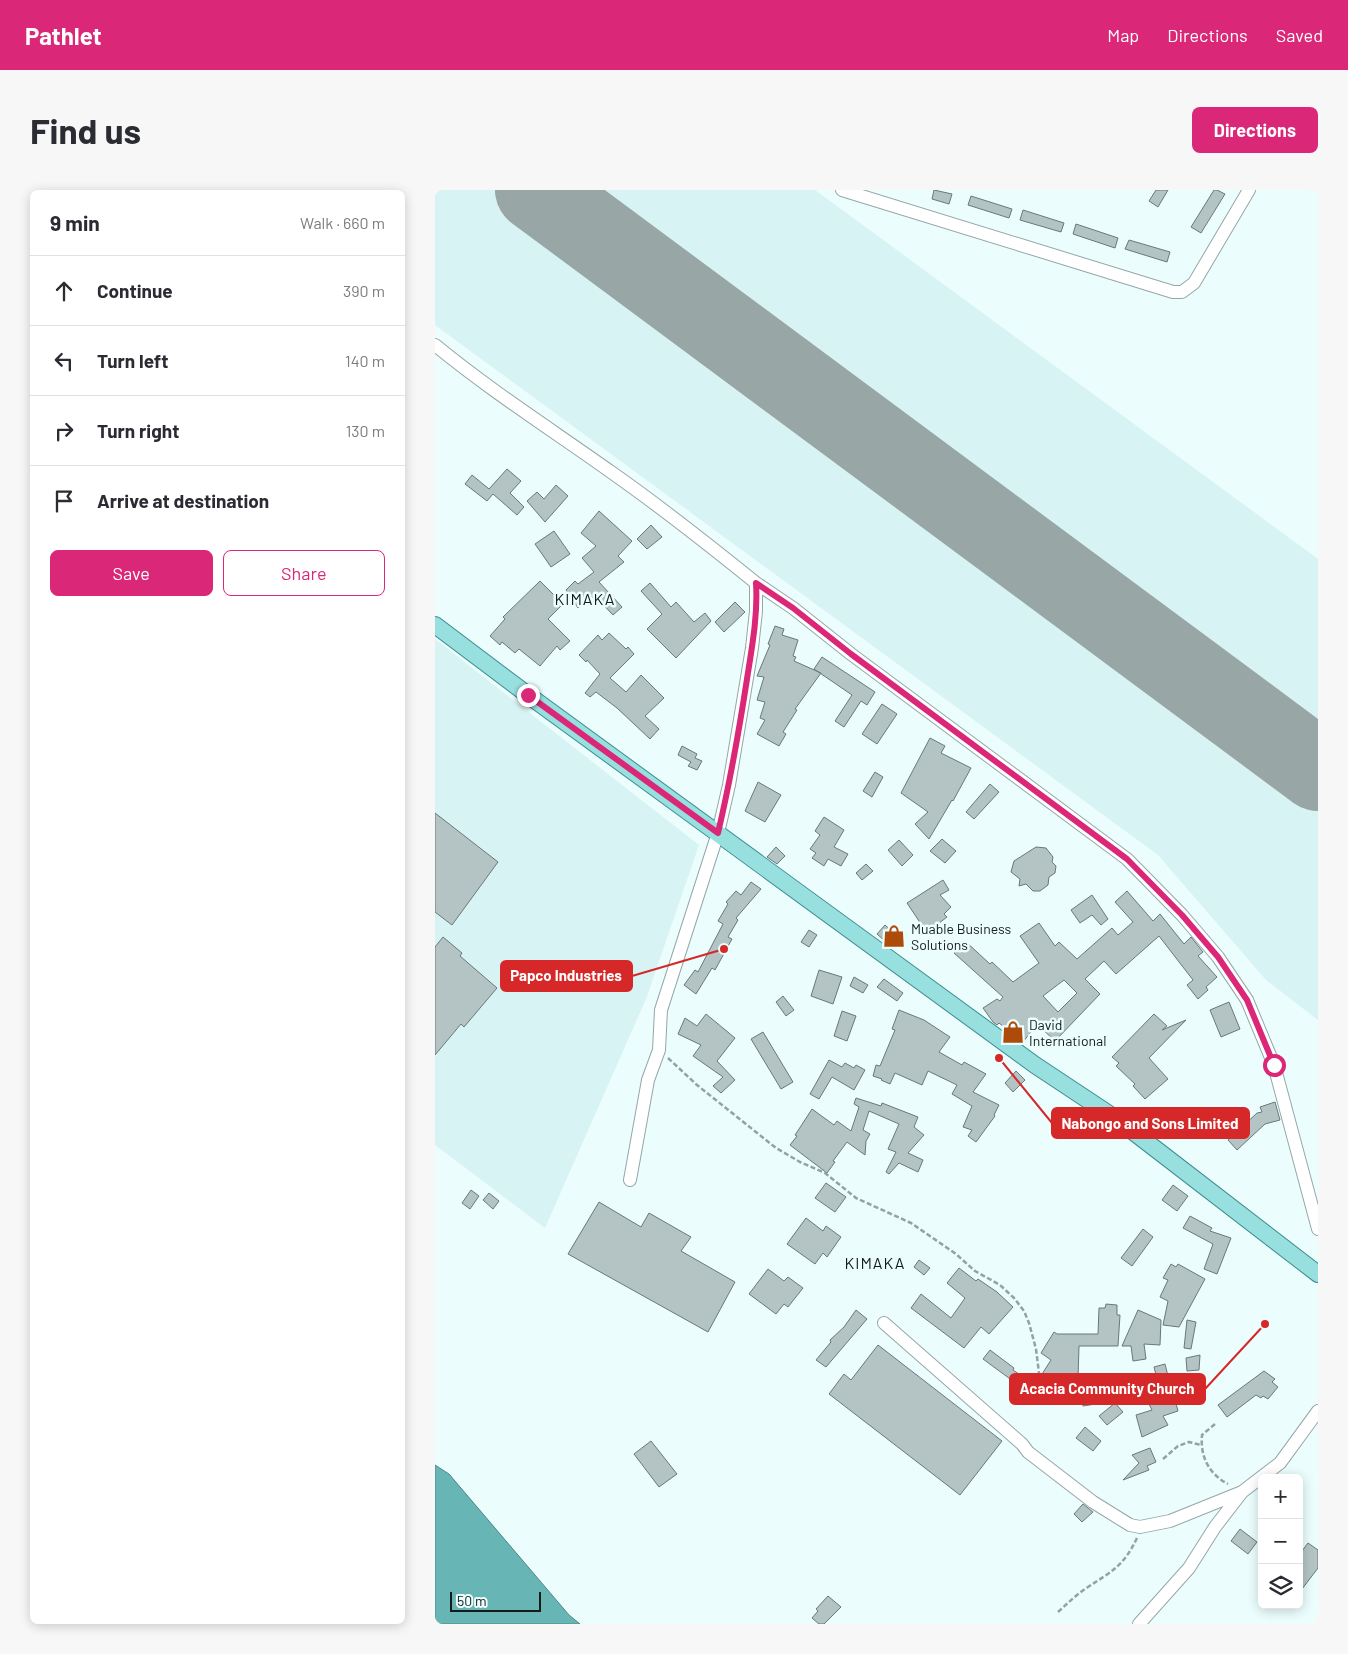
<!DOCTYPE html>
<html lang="en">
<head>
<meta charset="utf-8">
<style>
	:root { --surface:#fff; --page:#f7f7f7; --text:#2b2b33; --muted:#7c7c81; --line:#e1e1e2; --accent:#db2777 }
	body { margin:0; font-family:Barlow,sans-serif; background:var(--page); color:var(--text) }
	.controls { position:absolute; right:15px; bottom:15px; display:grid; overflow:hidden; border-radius:8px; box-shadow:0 2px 12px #0003 }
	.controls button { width:45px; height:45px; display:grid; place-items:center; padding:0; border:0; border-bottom:1px solid var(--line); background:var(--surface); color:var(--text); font:25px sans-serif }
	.scale { position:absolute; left:15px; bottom:12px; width:91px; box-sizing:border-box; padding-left:5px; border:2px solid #151b1b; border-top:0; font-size:14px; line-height:18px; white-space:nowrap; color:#151b1b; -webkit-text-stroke:4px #ebfdfd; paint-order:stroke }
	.stop { position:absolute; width:15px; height:15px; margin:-11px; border:4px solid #db2777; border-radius:50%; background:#fff }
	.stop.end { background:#db2777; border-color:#fff; box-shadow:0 1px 5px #0008 }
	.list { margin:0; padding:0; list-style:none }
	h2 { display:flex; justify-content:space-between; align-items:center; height:65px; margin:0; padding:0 20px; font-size:21px }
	h2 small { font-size:16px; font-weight:400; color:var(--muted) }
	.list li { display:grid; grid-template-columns:32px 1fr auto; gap:15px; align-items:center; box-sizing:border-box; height:70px; padding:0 20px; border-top:1px solid var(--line) }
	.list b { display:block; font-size:19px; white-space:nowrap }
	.list em { font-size:16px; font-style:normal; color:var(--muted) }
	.actions { display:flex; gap:10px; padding:15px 20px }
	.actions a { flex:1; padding:11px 0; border:1px solid var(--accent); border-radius:8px; text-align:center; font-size:18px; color:var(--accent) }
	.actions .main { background:var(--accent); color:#fff }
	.icon { flex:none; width:28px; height:28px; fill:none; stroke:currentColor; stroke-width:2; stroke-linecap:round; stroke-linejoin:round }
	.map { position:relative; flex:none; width:883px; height:1434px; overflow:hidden; border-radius:8px }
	header { display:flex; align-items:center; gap:30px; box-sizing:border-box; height:70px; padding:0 25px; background:var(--accent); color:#fff }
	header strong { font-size:24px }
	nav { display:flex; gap:28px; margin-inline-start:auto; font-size:18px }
	.intro { display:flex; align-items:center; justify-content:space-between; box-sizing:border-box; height:120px; padding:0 30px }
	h1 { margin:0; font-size:35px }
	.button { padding:12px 22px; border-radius:8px; background:var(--accent); color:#fff; font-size:18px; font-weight:700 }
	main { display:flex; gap:30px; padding:0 30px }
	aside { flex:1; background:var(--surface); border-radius:8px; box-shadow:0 2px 12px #0003 }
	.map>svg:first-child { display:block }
	.built { fill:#d8f3f3 }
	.water { fill:#68b5b6; stroke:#4f8788 }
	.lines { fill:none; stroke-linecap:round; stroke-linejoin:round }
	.runway { stroke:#98a6a6; stroke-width:82 }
	.building { fill:#b4c4c4; stroke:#697979; fill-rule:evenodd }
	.minor-casing { stroke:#96a6a6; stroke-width:14 }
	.major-casing { stroke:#3d8c8d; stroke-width:18 }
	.path { stroke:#94a2a2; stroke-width:2.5; stroke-dasharray:5 2.5; stroke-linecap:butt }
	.minor { stroke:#fff; stroke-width:12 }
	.major { stroke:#98dfe0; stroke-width:16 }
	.route { stroke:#db2777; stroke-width:6 }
	.labels { text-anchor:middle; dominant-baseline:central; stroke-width:5; stroke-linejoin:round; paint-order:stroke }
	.poi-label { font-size:14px; fill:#151b1b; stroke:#ebfdfd; text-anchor:start }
	.quarter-label { font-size:16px; letter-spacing:1px; fill:#151b1b; stroke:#ebfdfd }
	.leader { fill:none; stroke:#d62828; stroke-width:2 }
	.callout-dot { fill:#d62828; stroke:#ebfdfd; stroke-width:2 }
	.callout { fill:#d62828; stroke:#d62828; stroke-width:2 }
	.callout-label { font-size:15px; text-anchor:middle; font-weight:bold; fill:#fff }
</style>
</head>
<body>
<header>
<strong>Pathlet</strong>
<nav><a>Map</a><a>Directions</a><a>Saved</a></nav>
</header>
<div class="intro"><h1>Find us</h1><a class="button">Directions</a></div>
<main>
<aside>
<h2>9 min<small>Walk · 660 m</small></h2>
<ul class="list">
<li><svg class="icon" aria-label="ahead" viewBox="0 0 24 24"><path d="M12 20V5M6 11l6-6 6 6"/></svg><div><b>Continue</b></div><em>390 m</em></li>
<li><svg class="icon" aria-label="left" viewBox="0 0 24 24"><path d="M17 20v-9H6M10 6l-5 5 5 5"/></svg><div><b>Turn left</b></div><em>140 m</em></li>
<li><svg class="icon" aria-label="right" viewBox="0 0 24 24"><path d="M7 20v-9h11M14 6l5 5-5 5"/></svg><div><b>Turn right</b></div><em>130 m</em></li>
<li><svg class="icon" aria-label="arrive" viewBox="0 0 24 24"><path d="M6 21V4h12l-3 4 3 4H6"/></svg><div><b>Arrive at destination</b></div></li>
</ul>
<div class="actions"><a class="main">Save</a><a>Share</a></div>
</aside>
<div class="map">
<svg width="883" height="1434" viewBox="0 0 883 1434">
	<rect width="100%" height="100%" fill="#ebfdfd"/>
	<path class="built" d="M0,0H380L883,369V830L831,790L723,665L0,135Z
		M0,449L264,655L211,809L110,1038L0,955Z"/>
	<path class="water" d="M0,1275L14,1284L134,1425L145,1434H0Z"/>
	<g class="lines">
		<path class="runway" d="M101,0L883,580"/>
	</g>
	<path class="building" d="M499,0L517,4L514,14L497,9Z
		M721,0H733L723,17L714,11Z
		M779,0H782L790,4L766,43L756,37Z
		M536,6L577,19L574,28L533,15Z
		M588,20L629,33L626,42L585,30Z
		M641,34L683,48L680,58L638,44Z
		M694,50L735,62L732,72L690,59Z
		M72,279L86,291L75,303L89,317L82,325L58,304L52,311L30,294L37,285L54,299Z
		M121,295L133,306L110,332L92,311L102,302L109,309Z
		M164,321L197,351L183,366L189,372L164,392L187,417L178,425L160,406L158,408L156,406L143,418L131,400L140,391L143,394L159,382L147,368L161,356L146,343Z
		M216,335L227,347L212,359L202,349Z
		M119,341L135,364L116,377L100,354Z
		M105,391L128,414L113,429L135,451L125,460L122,456L105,476L84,459L80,463L67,452L65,455L55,446L70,429L68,427Z
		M215,393L236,417L241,412L259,432L270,423L276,431L241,468L212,439L227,424L206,401Z
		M300,412L310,422L289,442L280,432Z
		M340,436L349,439L347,445L363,450L358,466L361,467L359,471L386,483L360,519L362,520L348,542L351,544L344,556L322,544L330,530L325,528L330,512L322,510L329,487L322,486L335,455L333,454Z
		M174,443L191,459L193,457L199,464L175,488L191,502L206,485L229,508L210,526L224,539L215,549L182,518L161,502L155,507L150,503L165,484L152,470L151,472L144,465L163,445L167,450Z
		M387,467L440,502L432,515L426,511L409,537L400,531L417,505L379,479Z
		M447,514L462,524L442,554L427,544Z
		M495,548L510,556L506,563L536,578L518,611L517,610L494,649L480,634L493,622L466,603Z
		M247,556L262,564L260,568L267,571L262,580L253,576L256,572L243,565Z
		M440,582L448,587L437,607L428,601Z
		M323,592L346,605L330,632L310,621Z
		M555,594L564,602L539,629L531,622Z
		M0,623L63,672L17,735L0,722Z
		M389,627L409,640L399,657L413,664L406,676L393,669L389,676L377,668L381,663L375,659L385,645L380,641Z
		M507,649L521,661L510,673L495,661Z
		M464,650L478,665L467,676L453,660Z
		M341,657L350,666L342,674L332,667Z
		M601,657L611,658L618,667L617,672L621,676L620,683L614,687L613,695L605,701H598L591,694L584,696L585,689L576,682L579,671Z
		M431,674L438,681L427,690L421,683Z
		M508,690L514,700L505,705L516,717L509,724L512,727L490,744L484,736L486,734L472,713Z
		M316,692L326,699L301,728L303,730L293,747L297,749L280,780L277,778L261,804L249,795L260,780L263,782L288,734L283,731L293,714L291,712L301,701L306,705Z
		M692,701L718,731L725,724L749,754L756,747L768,762L763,766L782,787L771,797L773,800L763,809L752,795L758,790L724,746L681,784L669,771L650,789L665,804L620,851L602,834L588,852L564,833L562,835L558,832L548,818L562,809L565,811L568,807L519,763L530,751L555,774L557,772L578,792L604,773L585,746L604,733L620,756L624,752L642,769L677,738L683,745L698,732L680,712ZM629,790L642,803L623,822L608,806Z
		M657,705L673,729L666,735L657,725L645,733L636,720Z
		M450,735L459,743L451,752L442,744Z
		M374,740L382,745L374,757L366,752Z
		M8,747L27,763L25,766L62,798L29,837L26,834L0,865V757Z
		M384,780L407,787L398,814L376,806Z
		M419,787L433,795L428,803L415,796Z
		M449,789L468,803L462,811L442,797Z
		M348,806L359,820L351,826L341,812Z
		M794,812L805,839L786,847L775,820Z
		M464,820L489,830L515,847L504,862L527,875L529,872L551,884L538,902L564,915L559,925L560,926L541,952L533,946L537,940L528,937L537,916L517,904L522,895L493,881L487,895L460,883L455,894L446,890L447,889L438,886L441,875L445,876L460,840L457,839Z
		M407,821L421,826L412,851L399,846Z
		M271,824L300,848L282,871L300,890L286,903L278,896L288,887L258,866L266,855L243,844L250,828L262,836Z
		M719,824L732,836L727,840L751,830L714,868L733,889L710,909L698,896L700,894L681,876L684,873L677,867Z
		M328,842L358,892L346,899L316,849Z
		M394,870L407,877L410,873L419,878L421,875L430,880L419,900L397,887L384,909L375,904Z
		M581,881L590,890L578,902L570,893Z
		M421,908L446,916L447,913L483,927L479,937L489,945L473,963L488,970L483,982L464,973L454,984L451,982L461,962L453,959L464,934L434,921L428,940L435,944L431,951L430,965L412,952L398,971L400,972L392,983L355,955L362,946L360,945L364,939L377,919L399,935L402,931L416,941L424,917L419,914Z
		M840,912L845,930L830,934L802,960L793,950L822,923L827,922L825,917Z
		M391,993L411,1007L400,1022L380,1008Z
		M738,995L753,1006L742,1021L727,1010Z
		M36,1000L44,1006L35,1019L27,1013Z
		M54,1003L64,1011L58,1019L48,1010Z
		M164,1012L206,1037L214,1023L256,1047L246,1061L300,1092L273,1142L133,1064Z
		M755,1026L777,1038L775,1041L796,1048L782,1084L769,1079L778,1054L748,1038Z
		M371,1028L388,1041L391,1036L406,1047L392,1067L388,1063L380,1074L352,1054Z
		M708,1039L718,1047L697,1076L686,1068Z
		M484,1070L495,1078L489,1085L479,1077Z
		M736,1074L741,1077L743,1074L770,1089L744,1137L728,1135L733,1111L725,1107L733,1090L728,1088Z
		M524,1078L541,1091L543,1089L562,1102L578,1117L554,1144L546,1137L529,1158L476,1118L486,1104L516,1128L530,1108L512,1093Z
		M333,1079L349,1091L353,1087L368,1098L353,1117L349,1114L341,1124L314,1104Z
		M671,1114L682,1115V1125H685L683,1156H644L643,1188L649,1191L641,1203L695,1195L696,1198L714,1189L724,1209L739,1206L743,1221L728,1226L733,1235L707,1247L701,1225L717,1220L708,1202L678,1210L680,1211L648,1216L647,1213L618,1193L605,1211L548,1169L555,1160L579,1178L578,1180L600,1195L616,1170L606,1163L619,1142L622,1144H663L664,1118H670Z
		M421,1120L432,1129L391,1177L381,1170L396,1152L395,1150L409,1137Z
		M703,1120L726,1130L725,1155L709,1154L711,1169L698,1171L696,1156H687Z
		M752,1130L761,1132L756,1159L749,1158Z
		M443,1155L567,1251L525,1305L394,1204L409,1184L416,1190Z
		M765,1165L764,1180L752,1181L751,1168Z
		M730,1174L733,1186L722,1189L719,1177Z
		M829,1181L840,1189L837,1192L843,1197L833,1209L828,1206L826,1208L821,1205L792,1227L783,1215Z
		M680,1213L688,1222L672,1235L664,1226Z
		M650,1237L666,1251L658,1261L641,1248Z
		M216,1251L242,1284L224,1297L199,1264Z
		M715,1258L721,1272L712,1276L714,1280L688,1290L704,1273L697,1265Z
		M648,1314L658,1322L647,1332L639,1324Z
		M805,1339L822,1352L813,1364L796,1351Z
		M873,1353L883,1360V1378L864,1403V1365Z
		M393,1406L406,1417L389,1434H384L377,1428L383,1421L381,1419Z"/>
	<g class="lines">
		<defs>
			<path id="minor" d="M407,0L738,102H747L759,93L814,0
				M0,155C56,201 117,240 176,282C226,317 274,355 321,393V421L317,458L294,595L283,643L226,820L224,860L213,890L195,990
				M321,393L358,418L416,464L692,669L747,725L783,767L812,810L839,875L883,1039
				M449,1133L587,1254L593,1262L658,1312L695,1335L705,1337L735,1331L807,1302
				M704,1434L754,1378L780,1337L807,1302L845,1273L883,1221"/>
			<path id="major" d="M0,435L93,505L600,875L683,930L883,1084"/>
		</defs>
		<use href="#minor" class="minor-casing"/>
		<use href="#major" class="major-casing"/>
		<path class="path" d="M233,868L262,895L341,958L365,972L390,983L421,1008L476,1033L521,1064L540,1081L565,1095L579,1108L589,1121L594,1133L601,1159L605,1191
			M780,1234L767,1245C765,1267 774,1284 793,1294
			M728,1269L743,1256L754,1252L766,1255
			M623,1422C633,1413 642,1404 653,1397C677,1381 688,1377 702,1348"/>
		<use href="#minor" class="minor"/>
		<use href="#major" class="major"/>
	</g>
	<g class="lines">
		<path class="route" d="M93,505L283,643C295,592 304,541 312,489C317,457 323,425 321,393L358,418L416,464L692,669L747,725L783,767L812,810L839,875"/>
	</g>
	<defs>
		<symbol id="shop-bare" viewBox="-9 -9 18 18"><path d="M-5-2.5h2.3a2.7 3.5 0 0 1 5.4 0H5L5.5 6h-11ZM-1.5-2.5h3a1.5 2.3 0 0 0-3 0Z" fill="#ad4c0a" stroke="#ebfdfd" stroke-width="2.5" paint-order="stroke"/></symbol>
	</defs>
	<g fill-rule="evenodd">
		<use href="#shop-bare" x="443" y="730" width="32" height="32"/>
		<use href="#shop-bare" x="562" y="826" width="32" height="32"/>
	</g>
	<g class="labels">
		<g class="poi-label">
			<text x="476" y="738">Muable Business<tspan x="476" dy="16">Solutions</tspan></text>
			<text x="594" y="834">David<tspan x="594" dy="16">International</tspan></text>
		</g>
		<g class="quarter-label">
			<text x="150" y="408">KIMAKA</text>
			<text x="440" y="1072">KIMAKA</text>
		</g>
	</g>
	<path class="leader" d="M289 759L197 786M564 868L617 933M830 1134L770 1199"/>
	<g class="callout-dot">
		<circle cx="289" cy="759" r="5"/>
		<circle cx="564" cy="868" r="5"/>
		<circle cx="830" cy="1134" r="5"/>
	</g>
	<g class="callout">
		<rect x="66" y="771" width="131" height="30" rx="5"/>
		<rect x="617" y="918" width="197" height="30" rx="5"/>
		<rect x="575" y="1184" width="195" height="30" rx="5"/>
	</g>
	<g class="callout-label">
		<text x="131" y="791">Papco Industries</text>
		<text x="715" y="939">Nabongo and Sons Limited</text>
		<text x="672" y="1204">Acacia Community Church</text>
	</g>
</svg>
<div class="controls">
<button>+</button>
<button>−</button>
<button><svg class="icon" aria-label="layers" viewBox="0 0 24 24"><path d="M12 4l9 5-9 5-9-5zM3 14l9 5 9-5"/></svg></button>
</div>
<div class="scale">50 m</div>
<div class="stop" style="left:839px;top:875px"></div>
<div class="stop end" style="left:93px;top:505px"></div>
</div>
</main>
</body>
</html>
